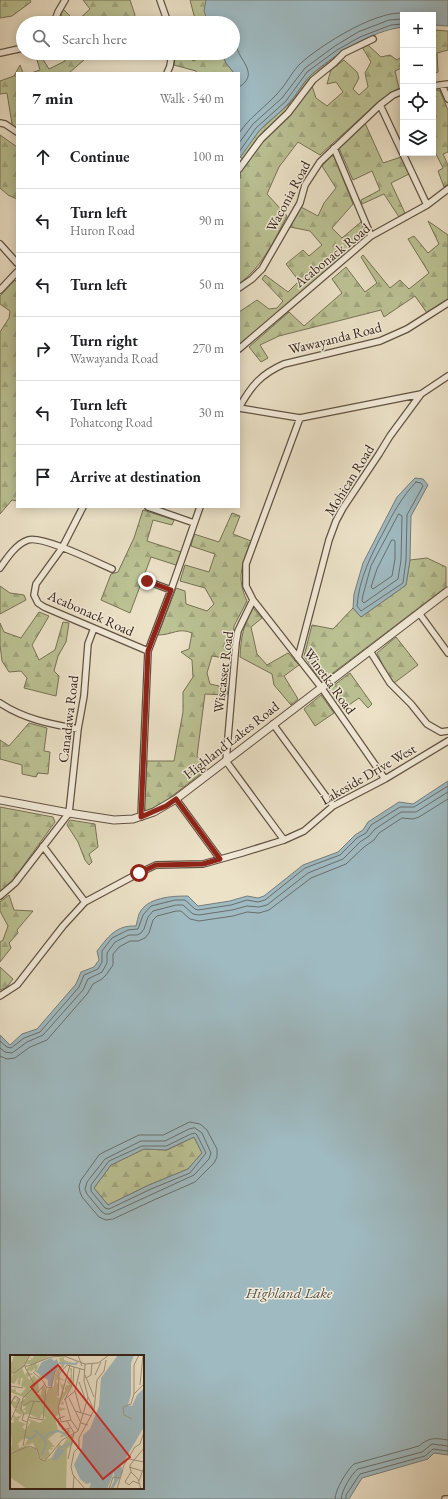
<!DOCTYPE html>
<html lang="en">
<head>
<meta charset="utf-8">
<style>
	:root { --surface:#fff; --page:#f2f2f2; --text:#202124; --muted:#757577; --line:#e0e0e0 }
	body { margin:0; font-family:"EB Garamond",serif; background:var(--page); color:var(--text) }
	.controls { position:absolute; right:12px; top:12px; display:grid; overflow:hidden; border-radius:0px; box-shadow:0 2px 10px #0003 }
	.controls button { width:36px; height:36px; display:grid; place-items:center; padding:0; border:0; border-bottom:1px solid var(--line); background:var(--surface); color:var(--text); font:20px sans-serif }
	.stop { position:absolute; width:12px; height:12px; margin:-9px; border:3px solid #8f2418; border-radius:50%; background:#fff }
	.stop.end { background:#8f2418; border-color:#fff; box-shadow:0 1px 4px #0008 }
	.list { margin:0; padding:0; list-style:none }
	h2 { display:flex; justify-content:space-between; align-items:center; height:52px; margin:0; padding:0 16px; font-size:17px }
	h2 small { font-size:13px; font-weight:400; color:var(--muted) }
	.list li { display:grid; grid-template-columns:26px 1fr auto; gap:12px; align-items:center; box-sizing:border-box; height:64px; padding:0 16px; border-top:1px solid var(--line) }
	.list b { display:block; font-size:15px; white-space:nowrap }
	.list p { margin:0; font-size:13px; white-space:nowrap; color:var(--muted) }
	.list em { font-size:13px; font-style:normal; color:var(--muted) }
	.icon { flex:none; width:22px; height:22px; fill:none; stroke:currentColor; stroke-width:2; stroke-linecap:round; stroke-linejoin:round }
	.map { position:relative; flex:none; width:448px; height:1499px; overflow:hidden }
	.search { position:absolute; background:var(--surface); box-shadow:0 2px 10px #0003; left:16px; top:16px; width:224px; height:44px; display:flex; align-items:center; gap:10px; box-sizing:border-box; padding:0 14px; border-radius:22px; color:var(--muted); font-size:15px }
	.panel { position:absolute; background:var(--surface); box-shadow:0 2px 10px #0003; left:16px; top:72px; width:224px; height:436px; border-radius:0px }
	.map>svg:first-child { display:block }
	.forest { fill:url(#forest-firs); stroke:#777256 }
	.wetland { fill:url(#wetland-marsh); stroke:#777256 }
	.water { fill:#9fbac1; stroke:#747d7d; fill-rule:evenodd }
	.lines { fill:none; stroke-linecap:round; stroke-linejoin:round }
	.shore { stroke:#696e6c; stroke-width:1 }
	.minor-casing { stroke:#615243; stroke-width:8 }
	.tertiary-casing { stroke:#615243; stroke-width:9 }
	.minor { stroke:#f3ecdb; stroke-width:5.5 }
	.tertiary { stroke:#f3ecdb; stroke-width:7 }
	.route { stroke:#8f2418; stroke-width:5 }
	.labels { text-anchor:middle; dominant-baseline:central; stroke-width:3; stroke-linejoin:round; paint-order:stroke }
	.street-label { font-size:14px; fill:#332217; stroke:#f3ecdb }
	.water-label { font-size:15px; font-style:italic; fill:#53504a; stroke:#f3ecdb }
	.inset-river { fill:none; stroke:#9fbac1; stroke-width:2 }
	.inset-road { fill:none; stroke:#a29581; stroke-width:1 }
	.view { fill:#d62828; fill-opacity:0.15; stroke:#d62828; stroke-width:2 }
	.inset-edge { fill:none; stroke:#332217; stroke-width:2 }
</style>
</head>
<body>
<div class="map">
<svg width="448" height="1499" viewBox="0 0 448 1499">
	<defs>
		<pattern id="forest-firs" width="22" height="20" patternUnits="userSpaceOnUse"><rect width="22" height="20" fill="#bbc294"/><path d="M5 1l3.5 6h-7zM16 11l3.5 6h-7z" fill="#a1a67f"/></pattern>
		<pattern id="wetland-marsh" width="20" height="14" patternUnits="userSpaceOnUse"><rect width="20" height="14" fill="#bbc294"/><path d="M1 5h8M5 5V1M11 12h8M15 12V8" fill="none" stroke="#a1a67f"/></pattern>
	</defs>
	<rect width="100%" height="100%" fill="#ece2c8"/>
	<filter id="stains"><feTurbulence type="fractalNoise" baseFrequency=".005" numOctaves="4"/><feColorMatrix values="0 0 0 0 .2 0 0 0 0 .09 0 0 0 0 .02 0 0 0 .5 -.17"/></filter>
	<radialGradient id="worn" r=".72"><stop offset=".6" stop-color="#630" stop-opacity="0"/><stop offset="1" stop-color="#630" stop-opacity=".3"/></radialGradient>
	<path class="forest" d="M0,0H30L31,2L12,16L0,18Z
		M83,0H130L135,15L130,23H58L63,9L76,22L90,9Z
		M190,0H206L208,23H196Z
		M433,30L448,31V50L437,53L438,72L433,74L435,82L433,83Z
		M368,45L381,57L390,55L397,60L403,56V67L395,71L399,88L378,102L320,155L298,142L279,167L267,194L287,216C274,241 262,267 239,284V178H241L240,172L262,142L312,86L316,98L327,106L343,92L336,82L327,84L331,70L344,60L357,72L359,78L353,89L359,95L368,87L365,73L371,62L362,47Z
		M39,53L49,69L65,61V53H92L69,73H31L40,70L37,60Z
		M176,53H190L193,61L212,53H222L226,63L234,73H197L196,71L174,65Z
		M20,65L23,73H17V132L13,130L7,93L0,94V81L14,76Z
		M433,90H437L440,91L448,110V152L443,154L448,165V184L444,187L438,171L443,168L433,148Z
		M365,123L383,163L401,157L409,174L391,183L405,213L399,217L384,194L362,204L361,200L380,190L372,171L353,180L339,148Z
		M0,135L17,147V199L8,195L0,188Z
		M331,156H334L353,204L332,228L342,238L361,222L366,237L239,345V312L257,300L269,309L277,308L283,301L262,279L265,275L288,292L299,281L286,264L303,250L309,256L322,245L310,231L290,227L301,207L318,216L324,203L336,188L322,166Z
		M428,221L448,235V299L427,313L415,296L384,317L381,310L279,336L260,345L268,358L261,362L249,347L289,312L304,326L342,293L332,279L346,267L365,292L377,283L361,257L363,255L390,288L400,280L409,289L429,273L408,239L414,236L428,253L439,244Z
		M15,280L17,283V501L12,500L0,514V332L9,318L10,311L0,304V296Z
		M143,510L174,520L172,525L153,520L147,541L181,552L176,565L151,557L130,613L101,600L111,574L118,572L134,538Z
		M232,513L240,516L233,534L251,541C242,564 236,578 247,601L234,626L231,659L212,656L207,673L210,684L228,688L227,695L205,694L197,756L207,769L163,803L147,811L144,809L147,761H174L183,712V692L193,677L192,660L181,652L189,649L192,633C178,627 173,635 158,635L176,588L185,591L186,604L207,611L214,604L205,588L180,581L185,565L209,572L215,554L191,546L194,534L219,542Z
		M427,558L446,567V587L321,682L304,656L312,625L333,629L353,608L361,617L406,585L410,560Z
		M0,586L10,593L24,595L26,600L0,614Z
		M253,608L262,618L251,627L257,654L267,665L288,653L299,665L284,676L298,699L291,705L274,685L272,674L240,657C241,636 243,627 253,608Z
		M39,612L49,616L32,645L39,660L55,650L63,622L69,623L66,642L58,656L54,671L59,676L56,696L24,688L27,678L21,671L9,672L2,661L0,645V623L4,632L21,638Z
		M396,637L418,665L394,683L387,674L377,653Z
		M350,673L372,704L368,708L359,698L343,709L329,689Z
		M321,695L334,713L315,726L304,709Z
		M29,723L47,728L44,751L50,752L48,774L38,773L36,777L22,774V765L0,759V740L9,746Z
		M0,807L53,817L55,822L13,880L0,891Z
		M70,820L95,824L98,847L89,854L92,862L89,865L85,860L78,842L67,825Z
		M9,895L14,910L33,911L17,930L18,933L9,943L11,948L0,962V942L3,940L8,926L0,911V902Z
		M0,967L13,979L7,987L0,990Z
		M194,1137L202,1153L188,1169L149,1185L108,1205L94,1188L111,1165L144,1149L167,1150Z"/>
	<path class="wetland" d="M340,54L286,112L259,138L244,160L240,157L259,131L289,104L310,75Z"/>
	<path class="water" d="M206,0H448V26L433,25V15H403V27C371,31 335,54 311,75C302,83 297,95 288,104C279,114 268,121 259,131C252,140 246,150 239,159V73H234L226,63L222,53H233V23H208L204,11Z
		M415,478L423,479L428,485L411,516L410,560L406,585L361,617L353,608L354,594L363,563L397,497Z
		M448,781V1455L434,1453L428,1459L362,1478L349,1499H0V1035L10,1045L22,1034L37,1029L76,984L81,972L94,967L99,960L97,951C108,937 116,925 136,926C137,922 138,917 139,914C147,897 172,896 188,896L198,906L230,901L247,896L258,898L264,896L303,865L338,852L355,835L363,830L368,822L399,802L413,804ZM194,1137L202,1153L188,1169L149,1185L108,1205L94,1188L111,1165L144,1149L166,1150ZM11,1356H143V1488H11Z"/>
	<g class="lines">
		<path class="shore" d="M233,42C237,47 238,52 241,57C248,68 254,78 239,87
			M239,133C250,117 264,108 277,94C286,85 291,73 299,65C317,47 386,3 410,15
			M239,143L253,124L282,98L305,68L335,46L358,32L389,20L403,19
			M239,152L256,128L286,101L307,72L337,50L360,37L391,25L403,24
			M416,482L421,483L423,486L407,515L406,560L403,583L361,611L357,606C359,579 371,555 384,531C393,513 402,497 416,482Z
			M399,514L402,516L401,560L398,579L364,603L362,601L363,595L371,566Z
			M392,540H394L395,541V559L392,576L373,589L371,587L377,569Z
			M0,1041L7,1047L11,1048L24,1038L40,1032L79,987L84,975L98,969L102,962V951L112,938L128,930L138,929L143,915L151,906L175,900H185L195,909L198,910L231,905L247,900L258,902L265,900L305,868L340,855L357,838L366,833L371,825L400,807H414L448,786
			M0,1048L5,1052L12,1053L27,1042L43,1035L83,990L88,979L102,972L107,963V953L115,942L129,935H137L141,933L144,929L148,917L153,911L176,905H183L193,914L199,915L232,910L247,906L259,907L267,905L308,873L343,859L360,842L369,836L375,829L401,812H416L448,792
			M0,1056L7,1059L15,1058L30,1047L47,1040L87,994L93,984L102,979L106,975L113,965V954L119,947L130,941H138L145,938L149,933L153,920L157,916L176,911H181L190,919L199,921L233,916L247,912L259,913L269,910L311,878L346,864L364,847L374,840L379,833L402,818L413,819L419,817L448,799
			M190,1122L200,1124L207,1130L217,1149V1157L214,1163L195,1182L156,1199L113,1219L106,1220L99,1217L82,1197L80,1192L79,1186L81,1180L99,1155L104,1152L139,1135H163Z
			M195,1128L202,1133L211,1153L209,1159L194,1175L109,1214H105L101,1211L87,1194L85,1189L87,1182L105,1159L141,1141H165L189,1129Z
			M191,1134L195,1133L197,1135L206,1153L190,1173L151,1189L109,1209L105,1208L91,1191V1185L109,1161L142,1146H166Z
			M335,1499C335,1490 347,1470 354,1464L419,1446C429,1437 435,1438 448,1440
			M341,1499C342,1490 351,1474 358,1469L422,1452L432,1444L448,1446
			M346,1499V1495L360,1474L425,1456L433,1449L448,1451"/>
		<defs>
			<path id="minor" d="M160,0L168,23
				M54,23L58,12L65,0
				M0,53L23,48
				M167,73L170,66L172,53
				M442,85L448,99
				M433,86L448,84
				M380,105L427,205
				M0,123L5,124L17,132
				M334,148L371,236
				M239,169L261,139L288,113L313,80L334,63L344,53L373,39
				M0,244L17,263
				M239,288L252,279L262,269L300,203L305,185L320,162L380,105L393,95L403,91
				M0,290L17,272
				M448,303L407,329L380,341L284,364C261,374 251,386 239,408L300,418L421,394L448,376
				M239,349L371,236L427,205L448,189
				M83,507L62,548L36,584L34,595L38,603L44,607L148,651
				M148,507L194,523
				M0,568C7,558 16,544 28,540C42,535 96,562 112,569
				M147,581L171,590
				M253,600L321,687L385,779
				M419,613L448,653
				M370,651L390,683L411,704L427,724L441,732L448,731
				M298,658L329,540L336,521L343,508L379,454L390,436L421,394
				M0,703C24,719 50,724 78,729
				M273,724L333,806
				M176,799L220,859
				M141,817L148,651L171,590L200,507
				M284,840L226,761L236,643L238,631L253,600L246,586V564L300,418
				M43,846L85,902
				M0,896L15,883L69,813L78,729L84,696L88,644L94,628
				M0,996L17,985L63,926L85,902L139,873L156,865L203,864L242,853L284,840L304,831L333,806L385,779L448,741
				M445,1499H448"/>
			<path id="tertiary" d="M0,800L69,813L114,820L133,819L154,812L176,799L448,591"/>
		</defs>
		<use href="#minor" class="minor-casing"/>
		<use href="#tertiary" class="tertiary-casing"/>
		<use href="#minor" class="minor"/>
		<use href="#tertiary" class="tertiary"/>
	</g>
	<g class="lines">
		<path class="route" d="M139,873L156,865L203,864L220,859L176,799L166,806L141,817L148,651L171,590L147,581"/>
	</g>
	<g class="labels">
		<g class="street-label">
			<text transform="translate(288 196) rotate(-62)">Waconia Road</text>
			<text transform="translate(332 255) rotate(-39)">Acabonack Road</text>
			<text transform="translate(335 338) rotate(-14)">Wawayanda Road</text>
			<text transform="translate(349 480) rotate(-58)">Mohican Road</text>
			<text transform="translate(91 613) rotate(24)">Acabonack Road</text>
			<text transform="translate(223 672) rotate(-83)">Wiscasset Road</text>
			<text transform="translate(330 681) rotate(54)">Winetka Road</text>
			<text transform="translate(68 719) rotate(-83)">Canadawa Road</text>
			<text transform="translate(231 740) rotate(-38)">Highland Lakes Road</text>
			<text transform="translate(368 774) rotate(-30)">Lakeside Drive West</text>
		</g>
		<g class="water-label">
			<text x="289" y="1292">Highland Lake</text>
		</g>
	</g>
	<g transform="translate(10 1355)">
		<rect width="134" height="134" fill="#ece2c8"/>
		<path d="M4,0H20L15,10H18L12,13L15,20L17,17L24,19L17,22L20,25L24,20L27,24L30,21L28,19L33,21L34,24H30L31,21L28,25L29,38H25L31,40L32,32L35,31V43L38,34L44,31L45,19H47L45,17L51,11L49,3L54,2V5L66,9L67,7V10L57,7L54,9V12L50,14L57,21L50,15L48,22L56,26L48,24L46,26L49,31L47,42L50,43L52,35L49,25L52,30L54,29L53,37H55V32L57,31L55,30H60L57,27L61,21L58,20H61L60,13H62V30L49,50L53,46L54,50L50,49L49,52L57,54L50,56L46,54L50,58L45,62L48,75L55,77L58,74L61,77L50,83L51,80H55L48,76L38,84L45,92H41L43,94L38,95L40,99L36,105L31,104L23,88L14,91L18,84L15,83L8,88L9,93L0,98L2,89L0,67L4,68L3,59L6,62L12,60L8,66L16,69L12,72L15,75L21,67L18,65L19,64L30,68L36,63L32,59L30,64L19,59L13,60L16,55H12L16,52L11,49L13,60L7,58L5,55L8,53H4L0,47V45L6,47L7,43L3,45L4,42L10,44L7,51H9L8,48L16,43L0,37V33L4,35L5,32L6,37L11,39L16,33L11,31L13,23H11L10,30L7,29L9,22L4,29L0,27V16L3,18L1,23L4,18L0,15V7H2ZM25,0L40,1L27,8L26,11L29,9L26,17H24L25,13L21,17L20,15L18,17L16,15L21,9H16L18,5H21L20,1L22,4ZM63,80V89L57,94L56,134H17L0,122V99L6,94L15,91L26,94L29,103L35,106L42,102L49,89L52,91L58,82Z" fill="#bbc294"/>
		<path d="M108,0H124L121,8V39L118,50L122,51L127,40L134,33V72L111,111L113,117L103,134H100L104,126V117L97,134H79L81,128L76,129L70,124L64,110L72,93L73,80L80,74L89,51L91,23ZM41,3L44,6L47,4L49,11L44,19L42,32L38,31V25L26,17L32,7ZM48,93L55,95L47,105H42Z" fill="#9fbac1"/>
		<path class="inset-river" d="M49,8L66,9L67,7M25,75L34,84L39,78M40,78L49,76L57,81M16,82L21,84L26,79M50,93L61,88M32,100L36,88L34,84"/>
		<path class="inset-road" d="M63,0H68L72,11M54,1L75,9L88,8L99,0M60,10L48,53L51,67L61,65M64,12L63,28L55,44L61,65L68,75M0,16L4,18L14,11L20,0M23,17L33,26L36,32L41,33L45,16M75,20L84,42M85,20L91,7M76,23L81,20L82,9M69,27L76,46M130,30L133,0M0,31L13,33M65,36L71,58M26,39L35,29M124,39V10L129,0M48,41L49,19L57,10L75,15M78,42L84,55M59,43L71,68L78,70M54,45L65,36L70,14M0,50L5,41L10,44L0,67M13,51L21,46L35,47M65,56L82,61M55,61L48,64L49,70L53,75L60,73M18,62L33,65L36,33M122,64L114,60L113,52L121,49L124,39L134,29M57,66L64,78L58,104M17,67L12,65L14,58L11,54L13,43L25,31L15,12L41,2L54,1M13,91L18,64L24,46M0,99L19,91L27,94L30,104L35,106L52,85L68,76L78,42L74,26L75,9M119,104L134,107M119,112L132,116M121,117L120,110L134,93M121,117L115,127L119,130L123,126L130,129M121,117L128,124L131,134M129,126L134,112M63,134L64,121M75,134L63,120L61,112L64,97L69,92V83L84,55L87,25L94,16L96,5M99,134L103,122L110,123M107,134L114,110L125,92L130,89L134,77"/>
		<path class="view" d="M48,10L120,102L93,124L21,32Z"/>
		<rect width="134" height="134" class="inset-edge"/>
	</g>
	<rect width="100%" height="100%" filter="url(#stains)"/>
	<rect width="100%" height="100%" fill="url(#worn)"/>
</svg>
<div class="controls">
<button>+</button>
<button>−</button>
<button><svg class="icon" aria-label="locate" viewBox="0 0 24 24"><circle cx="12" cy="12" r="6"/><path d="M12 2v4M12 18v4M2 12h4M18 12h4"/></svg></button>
<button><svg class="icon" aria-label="layers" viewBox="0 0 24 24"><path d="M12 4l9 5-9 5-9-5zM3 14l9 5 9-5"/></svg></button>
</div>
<div class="stop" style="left:139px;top:873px"></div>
<div class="stop end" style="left:147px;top:581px"></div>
<div class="search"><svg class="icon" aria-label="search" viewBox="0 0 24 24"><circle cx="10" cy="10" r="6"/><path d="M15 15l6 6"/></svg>Search here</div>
<section class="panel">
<h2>7 min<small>Walk · 540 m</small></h2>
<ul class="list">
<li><svg class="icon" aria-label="ahead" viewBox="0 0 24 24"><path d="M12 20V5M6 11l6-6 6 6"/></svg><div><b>Continue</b></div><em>100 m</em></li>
<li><svg class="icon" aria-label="left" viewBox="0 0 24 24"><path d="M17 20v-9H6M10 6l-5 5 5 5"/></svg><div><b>Turn left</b><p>Huron Road</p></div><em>90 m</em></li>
<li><svg class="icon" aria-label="left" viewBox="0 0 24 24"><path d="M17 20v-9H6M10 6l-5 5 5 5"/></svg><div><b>Turn left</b></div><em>50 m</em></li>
<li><svg class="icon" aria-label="right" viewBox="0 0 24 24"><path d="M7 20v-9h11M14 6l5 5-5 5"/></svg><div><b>Turn right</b><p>Wawayanda Road</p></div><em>270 m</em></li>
<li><svg class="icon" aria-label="left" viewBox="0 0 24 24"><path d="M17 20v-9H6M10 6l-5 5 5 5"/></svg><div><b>Turn left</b><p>Pohatcong Road</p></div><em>30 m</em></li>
<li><svg class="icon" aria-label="arrive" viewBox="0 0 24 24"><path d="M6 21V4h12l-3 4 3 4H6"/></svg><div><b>Arrive at destination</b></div></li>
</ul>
</section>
</div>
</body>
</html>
